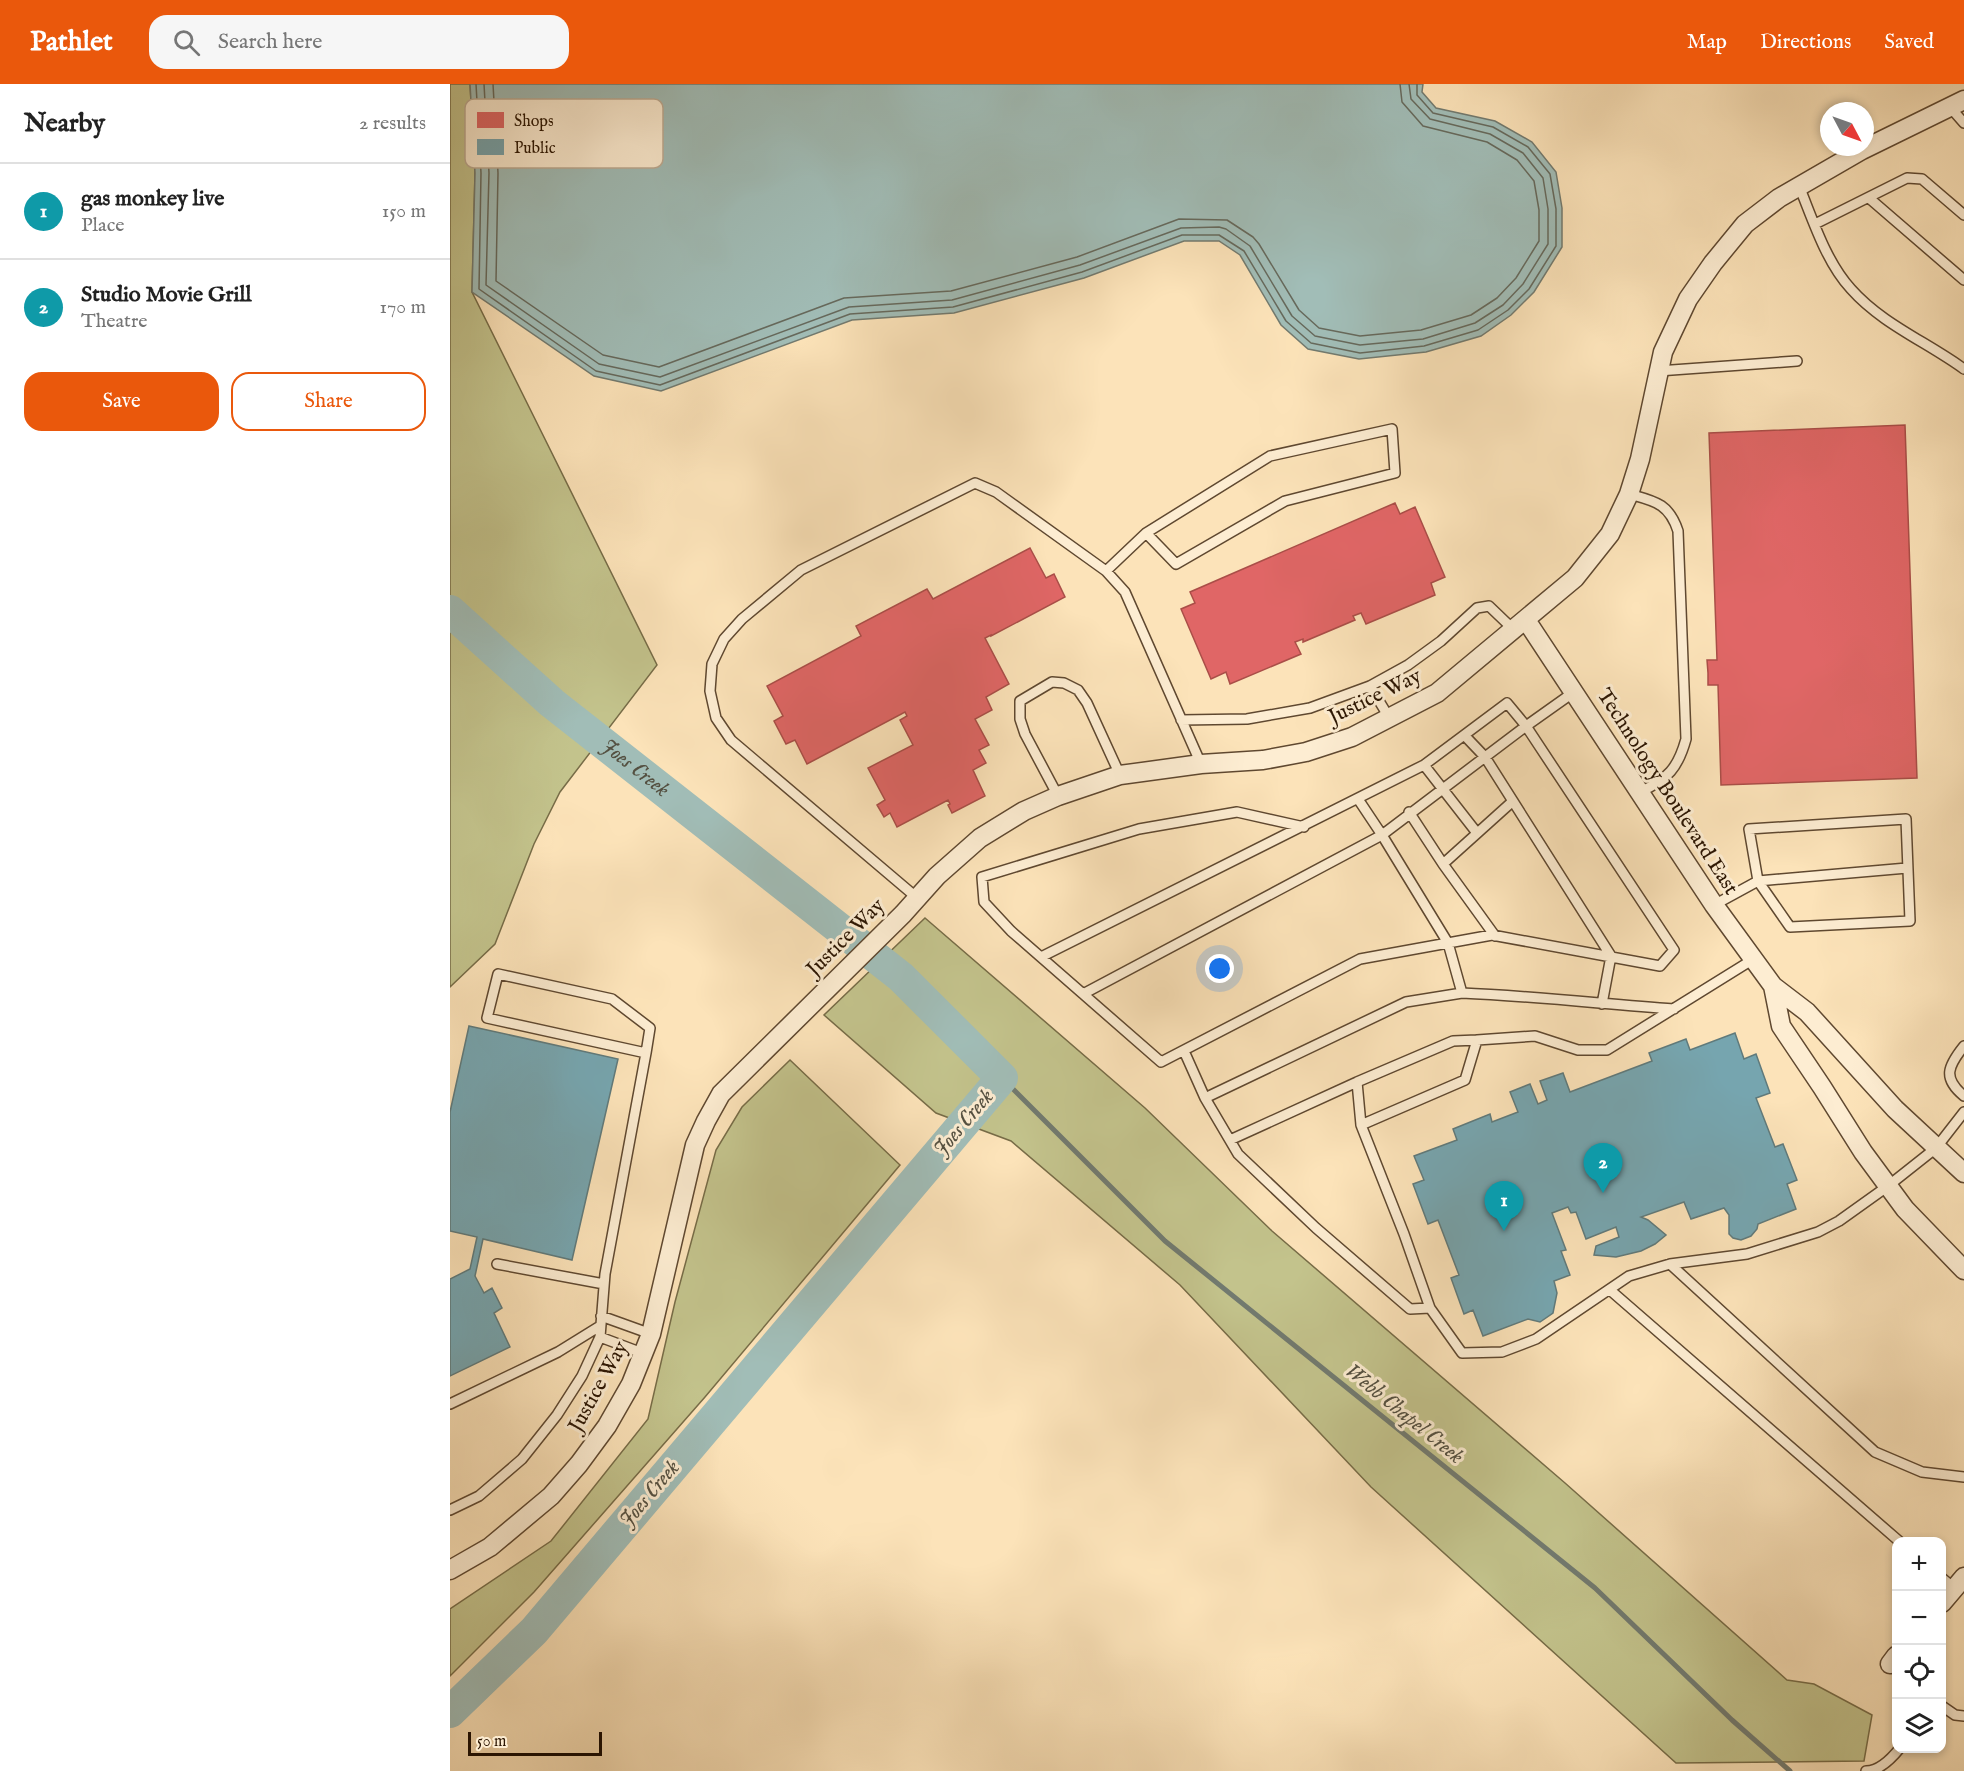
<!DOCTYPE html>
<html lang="en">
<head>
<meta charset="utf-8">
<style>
	:root { --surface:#fff; --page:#f6f6f6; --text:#222; --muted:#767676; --line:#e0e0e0; --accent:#ea580c }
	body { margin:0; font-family:"IM FELL English",serif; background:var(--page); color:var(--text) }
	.controls { position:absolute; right:18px; bottom:18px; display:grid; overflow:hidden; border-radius:12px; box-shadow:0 3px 9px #0003 }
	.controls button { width:54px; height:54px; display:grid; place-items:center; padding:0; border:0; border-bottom:2px solid var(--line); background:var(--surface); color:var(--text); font:30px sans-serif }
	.compass { position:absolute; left:1370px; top:18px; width:54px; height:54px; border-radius:50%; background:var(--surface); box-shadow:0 3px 9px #0003; rotate:131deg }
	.scale { position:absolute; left:18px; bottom:15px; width:134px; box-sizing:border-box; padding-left:6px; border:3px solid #2b1502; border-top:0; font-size:16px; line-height:21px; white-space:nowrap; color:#2b1502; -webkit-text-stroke:4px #fdedd2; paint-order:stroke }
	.you { position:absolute; left:770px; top:885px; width:21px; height:21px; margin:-15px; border:4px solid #fff; border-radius:50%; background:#1a73e8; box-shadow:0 0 0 9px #1a73e833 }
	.badge { display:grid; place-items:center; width:39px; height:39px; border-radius:50%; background:var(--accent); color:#fff; font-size:20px; font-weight:700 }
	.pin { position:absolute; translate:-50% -50px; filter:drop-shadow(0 2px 3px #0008) }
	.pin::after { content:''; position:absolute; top:32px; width:21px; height:18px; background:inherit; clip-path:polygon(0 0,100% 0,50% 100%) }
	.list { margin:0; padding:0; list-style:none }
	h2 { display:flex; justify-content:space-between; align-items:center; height:78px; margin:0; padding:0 24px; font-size:26px }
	h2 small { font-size:20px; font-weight:400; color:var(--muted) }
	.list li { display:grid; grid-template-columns:39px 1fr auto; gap:18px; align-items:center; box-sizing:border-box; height:96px; padding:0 24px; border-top:2px solid var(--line) }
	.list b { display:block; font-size:22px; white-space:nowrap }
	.list p { margin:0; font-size:20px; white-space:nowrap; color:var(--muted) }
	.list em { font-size:20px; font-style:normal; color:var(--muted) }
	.actions { display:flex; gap:12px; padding:18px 24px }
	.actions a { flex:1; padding:14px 0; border:2px solid var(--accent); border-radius:18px; text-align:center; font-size:21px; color:var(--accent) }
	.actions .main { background:var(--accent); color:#fff }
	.icon { flex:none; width:33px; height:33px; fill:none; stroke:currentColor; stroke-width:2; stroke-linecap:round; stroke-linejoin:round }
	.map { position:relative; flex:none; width:1514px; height:1687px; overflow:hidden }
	header { display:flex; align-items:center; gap:36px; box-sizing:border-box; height:84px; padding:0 30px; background:var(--accent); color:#fff }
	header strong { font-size:28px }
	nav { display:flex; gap:33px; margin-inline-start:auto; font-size:21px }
	.search { width:420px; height:54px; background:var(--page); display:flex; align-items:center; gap:15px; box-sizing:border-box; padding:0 21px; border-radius:18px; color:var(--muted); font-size:22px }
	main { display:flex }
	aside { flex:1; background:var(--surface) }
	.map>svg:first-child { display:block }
	.green { fill:#c3c38c; stroke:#776c47; stroke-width:1.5 }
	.water { fill:#a1bdb7; stroke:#727a6f; stroke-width:1.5 }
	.shops { fill:#e06666; stroke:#aa4e48; stroke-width:1.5 }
	.public { fill:#76a5af; stroke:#607a7b; stroke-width:1.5 }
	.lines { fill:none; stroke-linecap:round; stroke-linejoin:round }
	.shore { stroke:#66695c; stroke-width:1.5 }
	.stream { stroke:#727a6f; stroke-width:5 }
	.river { stroke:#a1bdb7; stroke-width:32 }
	.lane-casing { stroke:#5f4830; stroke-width:12 }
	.street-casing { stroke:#5f4830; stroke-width:21 }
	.lane { stroke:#fdedd2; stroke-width:9 }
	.street { stroke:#fdedd2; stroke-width:18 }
	.labels { text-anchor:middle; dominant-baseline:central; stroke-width:6; stroke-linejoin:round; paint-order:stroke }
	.street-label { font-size:21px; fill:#2b1502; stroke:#fdedd2 }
	.water-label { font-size:22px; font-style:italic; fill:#545041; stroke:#fdedd2 }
	.key { fill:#fdedd2; stroke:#beac94; stroke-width:1.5 }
	.key-label { font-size:16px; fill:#2b1502 }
</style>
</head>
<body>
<header>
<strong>Pathlet</strong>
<div class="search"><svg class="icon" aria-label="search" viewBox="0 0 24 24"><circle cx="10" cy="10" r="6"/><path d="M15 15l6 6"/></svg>Search here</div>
<nav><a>Map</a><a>Directions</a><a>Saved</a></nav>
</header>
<main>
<aside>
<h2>Nearby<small>2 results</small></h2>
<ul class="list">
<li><span class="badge" style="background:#0f9aa8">1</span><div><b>gas monkey live</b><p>Place</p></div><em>150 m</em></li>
<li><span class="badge" style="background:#0f9aa8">2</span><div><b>Studio Movie Grill</b><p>Theatre</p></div><em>170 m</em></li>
</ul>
<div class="actions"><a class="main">Save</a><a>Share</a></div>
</aside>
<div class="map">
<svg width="1514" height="1687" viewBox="0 0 1514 1687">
	<rect width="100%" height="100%" fill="#fce3b9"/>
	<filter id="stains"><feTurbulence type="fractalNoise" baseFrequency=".00333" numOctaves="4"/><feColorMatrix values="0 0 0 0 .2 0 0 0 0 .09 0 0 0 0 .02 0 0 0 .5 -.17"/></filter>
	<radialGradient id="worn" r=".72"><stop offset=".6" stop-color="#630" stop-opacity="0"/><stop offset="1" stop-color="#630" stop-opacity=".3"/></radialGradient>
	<path class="green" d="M0,0H20L25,89L22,208L207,581L110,708L84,760L45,860L0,903Z
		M475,834L695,1024L822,1147L1115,1399L1337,1596L1364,1600L1422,1631L1414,1677L1226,1679L921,1403L730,1201L561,1057L486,1029L374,931Z
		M340,976L450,1081L255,1313L84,1508L0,1592V1525L101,1457L198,1335L225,1218L266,1066L292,1023Z"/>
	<path class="water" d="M20,0H973L972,8L986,24L1045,37L1082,58L1106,88L1112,124V163L1084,208L1061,231L1031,252L976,268L909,275L858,265L831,241L790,171L769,157H734L634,194L504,229L402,236L211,307L144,292L22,208L25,89Z"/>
	<path class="shops" d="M1455,341L1467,694L1271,701L1268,601H1258V589L1257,576H1267L1259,349Z
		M945,419L950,430L965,423L995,493L981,499L985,511L916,540L911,529L903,532L905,536L853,558V555L845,558L851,570L780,600L776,588L761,595L731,525L745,519L740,508Z
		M580,464L596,494L604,490L615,513L541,552V551L535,554L559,600L536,613L542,626L525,635L539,661L529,666L536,679L523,686L535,712L502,729L498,721L500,720L498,716L447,743L440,729L434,733L427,721L435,716L418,684L463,661L450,636L457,632L455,628L357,680L345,656L336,660L324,637L333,632L317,602L411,552L406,542L477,505L483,515Z"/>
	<path class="public" d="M19,942L168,975L122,1176L33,1155L25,1192L34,1209L42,1204L52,1224L44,1229L60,1263L0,1292V1195L20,1185L27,1153L0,1147V1028Z
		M1285,949L1294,975L1306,970L1320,1009L1306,1014L1325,1063L1333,1060L1347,1096L1337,1100L1346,1125L1308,1140L1307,1145L1301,1152L1291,1156L1283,1154L1279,1150V1131L1274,1124L1241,1135L1234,1118L1191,1133L1198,1136L1216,1151L1205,1160L1191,1167L1166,1173L1144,1171L1146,1162L1169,1153L1166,1143L1136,1155L1126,1128L1121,1129L1118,1123L1102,1129L1116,1166L1111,1167L1120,1191L1104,1197L1107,1209L1103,1229L1090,1238L1078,1235L1033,1252L1023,1226L1014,1230L1001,1194L1009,1191L988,1136L978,1140L963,1100L974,1096L964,1072L1007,1056L1003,1045L1040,1030L1042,1038L1068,1028L1060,1008L1080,1000L1088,1020L1097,1016L1090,997L1113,989L1120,1008L1202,977L1199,969L1236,955L1240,966Z"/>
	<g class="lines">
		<path class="shore" d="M26,0L31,89L29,205L146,287L210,301L400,230L503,223L632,188L732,151H769L794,167L836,237L861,259L910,269L974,262L1028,246L1058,226L1079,205L1106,162V125L1100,90L1078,63L1043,43L983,29L967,11V0
			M34,0L39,89L36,201L149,280L210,293L399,223L502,216L630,181L731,144L769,143L776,145L800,162L842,232L865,252L910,261L973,255L1025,239L1053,221L1073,200L1098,160V125L1093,94L1073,69L1040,50L980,35L961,15L959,0
			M43,0L48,89L46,197L153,271L209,283L394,214L501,207L627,173L729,135L777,136L803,153L809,160L849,226L869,244L910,252L971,246L1021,231L1047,214L1066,194L1089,157V126L1084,97L1067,76L1037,58L973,42L952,18L950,0"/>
		<path class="stream" d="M552,994L715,1157L1145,1504L1282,1636L1340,1687"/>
		<path class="river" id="s1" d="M0,527L102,619L451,893L552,994L84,1547L0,1628"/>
		<defs>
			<path id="lane" d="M1500,23L1514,39
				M1349,102C1363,136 1376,178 1401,205C1432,240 1477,258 1514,285
				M1419,114L1514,196
				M1365,140L1457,94L1472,95L1514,131
				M1208,287L1347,277
				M1179,410C1204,417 1219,419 1228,447L1236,655C1228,684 1218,695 1190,708
				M656,487L696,449L820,372L942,345L945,389L835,417L726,480L696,449
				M920,602L940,635
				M731,636L797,635L860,624L920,602L958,581L991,557L1027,524L1039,522L1064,546
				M1015,652L1035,673L1161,872L1152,920
				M974,681L1027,749
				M608,712L575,650L570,635V617L602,598L614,599L628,606L637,619L670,691
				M959,728L993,780L1045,852
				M1456,735L1460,837L1340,843L1308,797L1299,745Z
				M854,743L787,728L689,745L532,793L534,818L561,847L711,978L910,875L1042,851L1210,882L1224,866L1076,642L1124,608
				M993,780L1063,717
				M466,813L281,656L266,634L260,607L262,580L274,555L292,535L351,486L525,399L546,408L656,487L675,508L751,680
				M1264,821L1308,797L1457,784
				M591,873L974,681L1057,619L1076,642L932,751L998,859L1012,909C1083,912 1154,920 1224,925
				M1302,876L1157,966H1128L1085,952L1027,956L1015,996L911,1041L954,1150L980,1224L1012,1269L1052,1268L1086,1255L1179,1192L1220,1180L1297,1170L1368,1148L1389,1137L1438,1102L1486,1064L1514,1028
				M633,910L932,751L908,715
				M1514,962C1498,982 1492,994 1514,1012
				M734,967L755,1014L956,918L1012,909
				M755,1014L788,1070L866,1144L960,1225L980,1224
				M911,1041L907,998L1003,957L1027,956
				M780,1056L907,998
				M47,1180L154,1200
				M1220,1180L1425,1368L1472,1388L1514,1393
				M1160,1206L1450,1458
				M151,1232L201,1250
				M150,1253L195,1270
				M0,1320L108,1268L150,1242
				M0,1426L29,1412L72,1375L107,1331L132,1292L150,1253L155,1190L196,969L37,934L48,890L162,915L200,944L196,969
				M1492,1494L1504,1504
				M1492,1622L1505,1631L1514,1632
				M1416,1687C1429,1687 1442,1674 1450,1664"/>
			<path id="street" d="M1076,536L1264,821L1323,902L1357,928L1445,1025L1514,1089
				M1323,902L1331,942L1372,1003L1413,1068L1455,1125L1514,1186
				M0,1486L40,1463L101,1412L129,1380L157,1342L181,1300L201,1250L245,1061L256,1037L271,1010L453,830L487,792L530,754L574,727L608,712L670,691L751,680L813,676L856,668L902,653L987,609L1125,494L1160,450L1179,410L1190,375L1213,268L1238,215L1263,179L1295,140L1329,114L1412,66L1514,16
				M1492,1519L1514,1493
				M1440,1580L1446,1572"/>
		</defs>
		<use href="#lane" class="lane-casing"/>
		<use href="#street" class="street-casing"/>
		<use href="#lane" class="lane"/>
		<use href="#street" class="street"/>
	</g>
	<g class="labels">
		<g class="street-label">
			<text transform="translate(925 613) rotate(-26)">Justice Way</text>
			<text transform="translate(1217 708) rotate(57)">Technology Boulevard East</text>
			<text transform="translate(396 854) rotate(-45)">Justice Way</text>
			<text transform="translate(149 1303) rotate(-61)">Justice Way</text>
		</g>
		<g class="water-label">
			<text stroke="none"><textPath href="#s1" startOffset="243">Joes Creek</textPath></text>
			<text transform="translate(514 1039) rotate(-50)">Joes Creek</text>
			<text transform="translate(954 1330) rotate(39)">Webb Chapel Creek</text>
			<text transform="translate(200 1410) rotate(-50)">Joes Creek</text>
		</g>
	</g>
	<rect x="15" y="15" width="198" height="69" rx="9" class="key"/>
	<rect x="27" y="28" width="27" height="16" fill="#e06666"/>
	<rect x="27" y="55" width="27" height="16" fill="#76a5af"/>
	<g class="key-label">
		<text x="64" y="42">Shops</text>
		<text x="64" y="69">Public</text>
	</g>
	<rect width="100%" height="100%" filter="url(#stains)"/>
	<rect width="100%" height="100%" fill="url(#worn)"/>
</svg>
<div class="controls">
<button>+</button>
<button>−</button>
<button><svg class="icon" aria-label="locate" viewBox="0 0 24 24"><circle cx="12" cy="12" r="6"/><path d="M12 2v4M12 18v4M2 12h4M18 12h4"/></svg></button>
<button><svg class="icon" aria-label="layers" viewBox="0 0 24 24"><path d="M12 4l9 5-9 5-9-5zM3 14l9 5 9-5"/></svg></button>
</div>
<svg class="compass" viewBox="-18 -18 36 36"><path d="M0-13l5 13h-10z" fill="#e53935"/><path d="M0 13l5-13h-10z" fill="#767676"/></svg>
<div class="scale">50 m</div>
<div class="you"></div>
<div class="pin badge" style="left:1054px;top:1147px;background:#0f9aa8">1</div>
<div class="pin badge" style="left:1153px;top:1109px;background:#0f9aa8">2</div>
</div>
</main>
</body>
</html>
